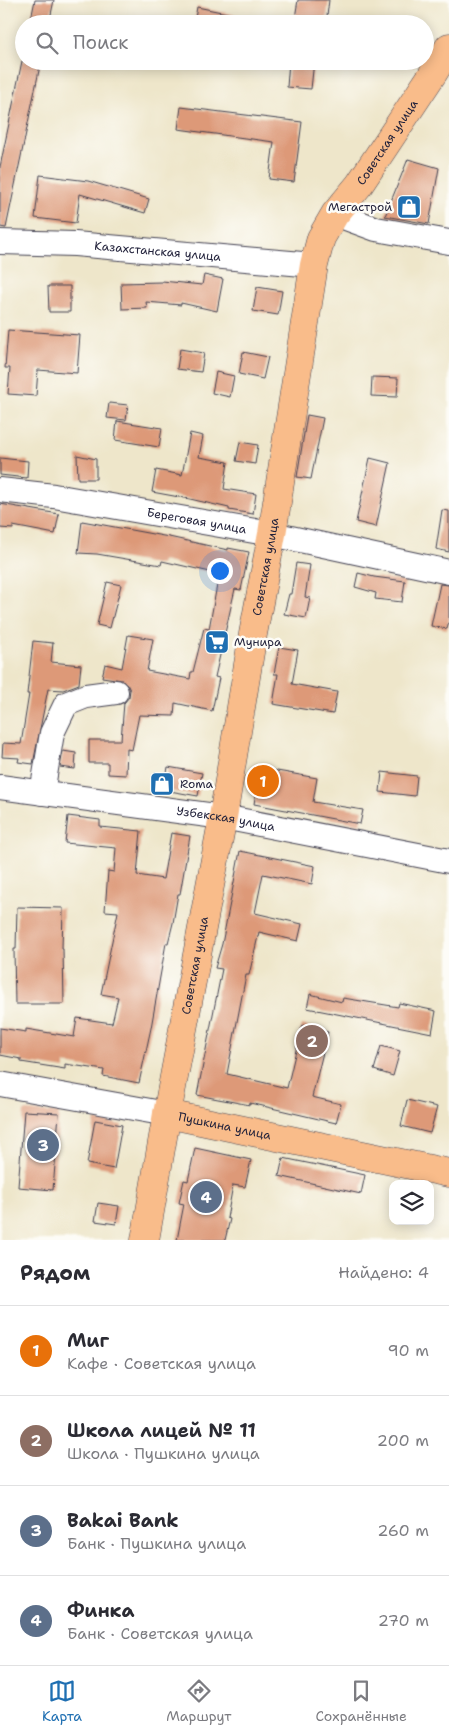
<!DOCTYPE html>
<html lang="ru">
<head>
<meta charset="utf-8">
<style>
	:root { --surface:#fff; --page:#f2f2f3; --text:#2b2b33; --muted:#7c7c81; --line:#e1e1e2; --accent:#1f6fb2 }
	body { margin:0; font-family:"Shantell Sans",sans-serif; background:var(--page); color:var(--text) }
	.controls { position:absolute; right:15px; bottom:15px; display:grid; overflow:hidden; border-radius:10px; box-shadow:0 2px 12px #0003 }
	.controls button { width:45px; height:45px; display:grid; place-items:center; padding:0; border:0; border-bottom:1px solid var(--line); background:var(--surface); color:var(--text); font:25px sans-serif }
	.you { position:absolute; left:219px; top:570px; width:18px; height:18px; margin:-12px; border:4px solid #fff; border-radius:50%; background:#1a73e8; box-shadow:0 0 0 8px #1a73e833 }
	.badge { display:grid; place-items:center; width:32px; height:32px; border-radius:50%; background:var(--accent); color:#fff; font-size:16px; font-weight:700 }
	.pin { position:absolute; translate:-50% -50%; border:2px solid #fff; box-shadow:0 1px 5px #0006 }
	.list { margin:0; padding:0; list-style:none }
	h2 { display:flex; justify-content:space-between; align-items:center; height:65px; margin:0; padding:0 20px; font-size:21px }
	h2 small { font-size:16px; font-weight:400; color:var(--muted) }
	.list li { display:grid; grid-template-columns:32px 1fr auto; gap:15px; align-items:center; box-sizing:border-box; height:90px; padding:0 20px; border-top:1px solid var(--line) }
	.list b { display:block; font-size:19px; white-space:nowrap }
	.list p { margin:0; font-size:16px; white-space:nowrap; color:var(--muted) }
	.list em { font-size:16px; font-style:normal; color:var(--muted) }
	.icon { flex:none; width:28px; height:28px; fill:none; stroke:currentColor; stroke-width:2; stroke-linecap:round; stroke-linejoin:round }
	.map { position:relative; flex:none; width:449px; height:1240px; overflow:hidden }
	.search { position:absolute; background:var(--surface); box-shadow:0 2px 12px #0003; left:15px; right:15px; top:15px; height:55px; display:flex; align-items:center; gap:12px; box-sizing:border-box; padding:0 18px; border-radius:28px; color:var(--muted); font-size:19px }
	.sheet { height:425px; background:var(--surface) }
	nav { display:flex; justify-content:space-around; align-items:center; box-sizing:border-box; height:70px; border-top:1px solid var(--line); background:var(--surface); font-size:14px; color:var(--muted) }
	nav a { display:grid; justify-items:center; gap:2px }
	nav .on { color:var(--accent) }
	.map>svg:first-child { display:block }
	.building { fill:#dd9978 }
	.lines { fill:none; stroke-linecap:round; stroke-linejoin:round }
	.minor-casing { stroke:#413f50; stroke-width:26 }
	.major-casing { stroke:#413f50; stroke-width:29 }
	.minor { stroke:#fff; stroke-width:24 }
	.major { stroke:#f9bc8a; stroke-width:28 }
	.labels { text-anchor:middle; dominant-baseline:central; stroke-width:5; stroke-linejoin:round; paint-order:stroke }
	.street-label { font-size:12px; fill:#22223b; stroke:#fdfcf7 }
	.poi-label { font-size:12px; fill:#22223b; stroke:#fdfcf7; text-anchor:start }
</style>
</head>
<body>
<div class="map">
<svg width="449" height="1240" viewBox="0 0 449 1240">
	<rect width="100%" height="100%" fill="#fdfcf7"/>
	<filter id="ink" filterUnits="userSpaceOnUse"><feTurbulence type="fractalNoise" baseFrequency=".02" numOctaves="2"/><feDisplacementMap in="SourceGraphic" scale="10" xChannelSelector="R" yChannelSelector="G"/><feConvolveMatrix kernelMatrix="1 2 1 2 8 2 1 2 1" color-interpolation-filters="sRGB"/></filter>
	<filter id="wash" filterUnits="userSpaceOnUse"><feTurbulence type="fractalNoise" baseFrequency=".0096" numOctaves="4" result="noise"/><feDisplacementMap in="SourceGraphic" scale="20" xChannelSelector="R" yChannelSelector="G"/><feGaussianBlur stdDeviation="1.12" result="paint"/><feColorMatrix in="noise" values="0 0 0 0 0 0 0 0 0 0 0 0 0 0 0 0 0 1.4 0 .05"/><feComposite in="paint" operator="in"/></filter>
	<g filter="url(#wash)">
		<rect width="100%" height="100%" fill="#eee6ca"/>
		<g id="blocks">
			<path class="building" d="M35,0H54L49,24H30Z
				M298,0H329L326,24H294Z
				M197,7L251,18V24H194Z
				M22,61H41L6,228L0,227V167Z
				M289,61H314L311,89L287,87Z
				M181,107L302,122L294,182L269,179L274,142L178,129Z
				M408,159L439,168L429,224L385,216Z
				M40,175L88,181L149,199L145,213L80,194L76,223L35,218Z
				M204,275L223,279L217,311L181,303V305L146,302L147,308L122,309L121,283L162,282V281L202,285Z
				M48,286H70V312H49Z
				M257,287L282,291L278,315L253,311Z
				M8,330L80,335L77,373L38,370L36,396L8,394L10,368H5Z
				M180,349L204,353L201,372L177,369Z
				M243,352L268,357L263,379L239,374Z
				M216,372L234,376L230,397L212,393Z
				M372,377L398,378L397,397L371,396Z
				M109,403L128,405L126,420L107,418Z
				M307,415L323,418L311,479L297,477Z
				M117,421L162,428L159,447L115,440Z
				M190,433L203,436L199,457L228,462L224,489L256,494L253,514L229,510V508L190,499L152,492L156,470L182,475Z
				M240,442L258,445L255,464L236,461Z
				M77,455L96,459V479H78Z
				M0,458L28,461L27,478L0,475Z
				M370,458L390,463L376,527L356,522Z
				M0,504L59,514L55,534L13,526V529L0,528Z
				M442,510L449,511V552L436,549Z
				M82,521L169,537L228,550V548L249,552L241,590L235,589L215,677L219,678L212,711L175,703L174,716L139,715L132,750L127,749L126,775L108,774V763H89V740H121L124,703L129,697L130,690L127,684L122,680L102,677L105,664L122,668L128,635L153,639L147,671L190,679L191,672H193L204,628L209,629L219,574L162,561L161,565L97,554L78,553Z
				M296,563L310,565L305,597L310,598L306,618L284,614L289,594H291Z
				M358,573L374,577L405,581L402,602L375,599L376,593L355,587Z
				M107,582L121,585L110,628L97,625Z
				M440,584L449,585V620L447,629L431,626Z
				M33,641L53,643L51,662L81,665L79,684L63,690L48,689L33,764L18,762L19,758L2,757L3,743L21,744L29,694H27Z
				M279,647L298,650L292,684L337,692L333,714L273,704L278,674H274Z
				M63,751L76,753L75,769L60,767Z
				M168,767L202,773L198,796L164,790Z
				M260,768L317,778L313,802L363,810L360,824L254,804Z
				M382,772L417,776L415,796L380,792Z
				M68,816L100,820V827L141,831L137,875L163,879L171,833L190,836L180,894H178L173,923L168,943H166L151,1028L139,1083L103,1076L104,1070L65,1064V1069L21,1062V1059L0,1055V1028L26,1032V1029L74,1037L77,1018L112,1023L118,997L101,994L118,912L105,911L108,871L114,872L116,848L65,843Z
				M240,851L315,866L312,884L263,874L255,913L302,924L298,941L259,932L249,975H246L227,1074L287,1088L302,1025L328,1032L312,1097L341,1104L336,1123L250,1103V1105L197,1095L222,969L215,968L222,944Z
				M17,907L63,908L62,949H63L64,1004H15L14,949H16Z
				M310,994L342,1002L343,998L398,1007L399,1003L436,1011L432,1033L307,1008Z
				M381,1046L400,1051L393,1076L374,1070Z
				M407,1100L437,1107L430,1133L401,1126Z
				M24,1111L59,1113L53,1190L18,1187Z
				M95,1120L122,1125L114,1169L87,1164Z
				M195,1148L251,1160L245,1187L233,1185L227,1218L230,1219L225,1240H177L184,1204L179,1203L184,1180L188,1181Z
				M283,1158L365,1175L361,1194L279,1176Z
				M98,1203L119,1206L116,1224L95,1221Z"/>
		</g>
	</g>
	<g filter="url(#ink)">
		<use href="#blocks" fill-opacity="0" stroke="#413f50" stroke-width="1"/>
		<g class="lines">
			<defs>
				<g id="minor">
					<path d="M335,214L376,229L449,242"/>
					<path id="s1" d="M0,242L75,244L314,265"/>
					<path id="s2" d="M0,490L54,496L272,534L449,572"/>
					<path id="s3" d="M0,787L223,817L449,861"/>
					<path d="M42,793L52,733L66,704L86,696L116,692"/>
					<path d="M0,1084L167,1114"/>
				</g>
				<g id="major">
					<path id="s4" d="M167,1114L449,1173"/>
					<path id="s5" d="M145,1240L167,1114L223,817L253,634L272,534L314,265L321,238L335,214L359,185L434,72L449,47"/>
				</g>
			</defs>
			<use href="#minor" class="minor-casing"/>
			<use href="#major" class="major-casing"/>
			<use href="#minor" class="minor"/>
			<use href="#major" class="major"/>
		</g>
	</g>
	<defs>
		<symbol id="shop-square" viewBox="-11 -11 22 22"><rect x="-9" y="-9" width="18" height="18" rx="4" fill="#1f6fb2" stroke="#fdfcf7"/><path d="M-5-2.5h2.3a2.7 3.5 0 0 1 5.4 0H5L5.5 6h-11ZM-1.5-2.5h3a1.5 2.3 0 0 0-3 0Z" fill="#fff"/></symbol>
		<symbol id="supermarket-square" viewBox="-11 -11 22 22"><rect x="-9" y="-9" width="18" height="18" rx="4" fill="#1f6fb2" stroke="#fdfcf7"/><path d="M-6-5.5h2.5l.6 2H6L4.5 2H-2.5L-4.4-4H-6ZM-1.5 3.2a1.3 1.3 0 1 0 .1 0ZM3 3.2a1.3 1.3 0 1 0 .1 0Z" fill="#fff"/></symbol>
	</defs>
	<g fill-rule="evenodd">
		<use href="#shop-square" x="395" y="193" width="28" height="28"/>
		<use href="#supermarket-square" x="203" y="628" width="28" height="28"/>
		<use href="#shop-square" x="148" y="770" width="28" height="28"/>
	</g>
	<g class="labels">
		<g class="street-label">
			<text stroke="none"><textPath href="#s5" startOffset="1134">Советская улица</textPath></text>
			<text stroke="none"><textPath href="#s1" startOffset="158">Казахстанская улица</textPath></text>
			<text stroke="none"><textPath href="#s2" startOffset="199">Береговая улица</textPath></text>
			<text stroke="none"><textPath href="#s5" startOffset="684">Советская улица</textPath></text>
			<text stroke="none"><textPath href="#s3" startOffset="228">Узбекская улица</textPath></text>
			<text stroke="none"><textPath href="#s5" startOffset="279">Советская улица</textPath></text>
			<text stroke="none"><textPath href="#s4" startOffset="59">Пушкина улица</textPath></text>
		</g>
		<g class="poi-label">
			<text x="392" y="207" text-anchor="end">Мегастрой</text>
			<text x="234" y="642">Мунира</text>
			<text x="180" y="784">Roma</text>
		</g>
	</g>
</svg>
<div class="controls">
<button><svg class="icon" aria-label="layers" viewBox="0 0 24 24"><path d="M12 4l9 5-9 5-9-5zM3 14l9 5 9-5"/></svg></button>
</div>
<div class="you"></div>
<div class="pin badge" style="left:263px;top:781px;background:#e8710a">1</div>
<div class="pin badge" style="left:312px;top:1041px;background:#8d6e63">2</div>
<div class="pin badge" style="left:43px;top:1145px;background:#5c6f8a">3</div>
<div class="pin badge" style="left:206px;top:1197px;background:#5c6f8a">4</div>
<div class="search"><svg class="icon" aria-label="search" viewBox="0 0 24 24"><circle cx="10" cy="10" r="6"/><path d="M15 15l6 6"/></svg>Поиск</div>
</div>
<section class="sheet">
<h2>Рядом<small>Найдено: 4</small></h2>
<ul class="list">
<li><span class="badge" style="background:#e8710a">1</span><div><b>Миг</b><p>Кафе · Советская улица</p></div><em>90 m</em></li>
<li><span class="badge" style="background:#8d6e63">2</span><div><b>Школа лицей № 11</b><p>Школа · Пушкина улица</p></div><em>200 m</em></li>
<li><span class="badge" style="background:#5c6f8a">3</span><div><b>Bakai Bank</b><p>Банк · Пушкина улица</p></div><em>260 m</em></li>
<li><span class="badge" style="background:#5c6f8a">4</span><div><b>Финка</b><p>Банк · Советская улица</p></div><em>270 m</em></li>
</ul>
</section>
<nav>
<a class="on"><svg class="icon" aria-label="map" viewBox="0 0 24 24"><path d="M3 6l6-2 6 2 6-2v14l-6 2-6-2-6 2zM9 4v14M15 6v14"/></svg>Карта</a>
<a><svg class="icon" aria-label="directions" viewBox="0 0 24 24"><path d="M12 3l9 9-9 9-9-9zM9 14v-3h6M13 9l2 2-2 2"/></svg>Маршрут</a>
<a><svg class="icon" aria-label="saved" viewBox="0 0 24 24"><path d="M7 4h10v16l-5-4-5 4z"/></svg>Сохранённые</a>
</nav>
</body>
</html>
